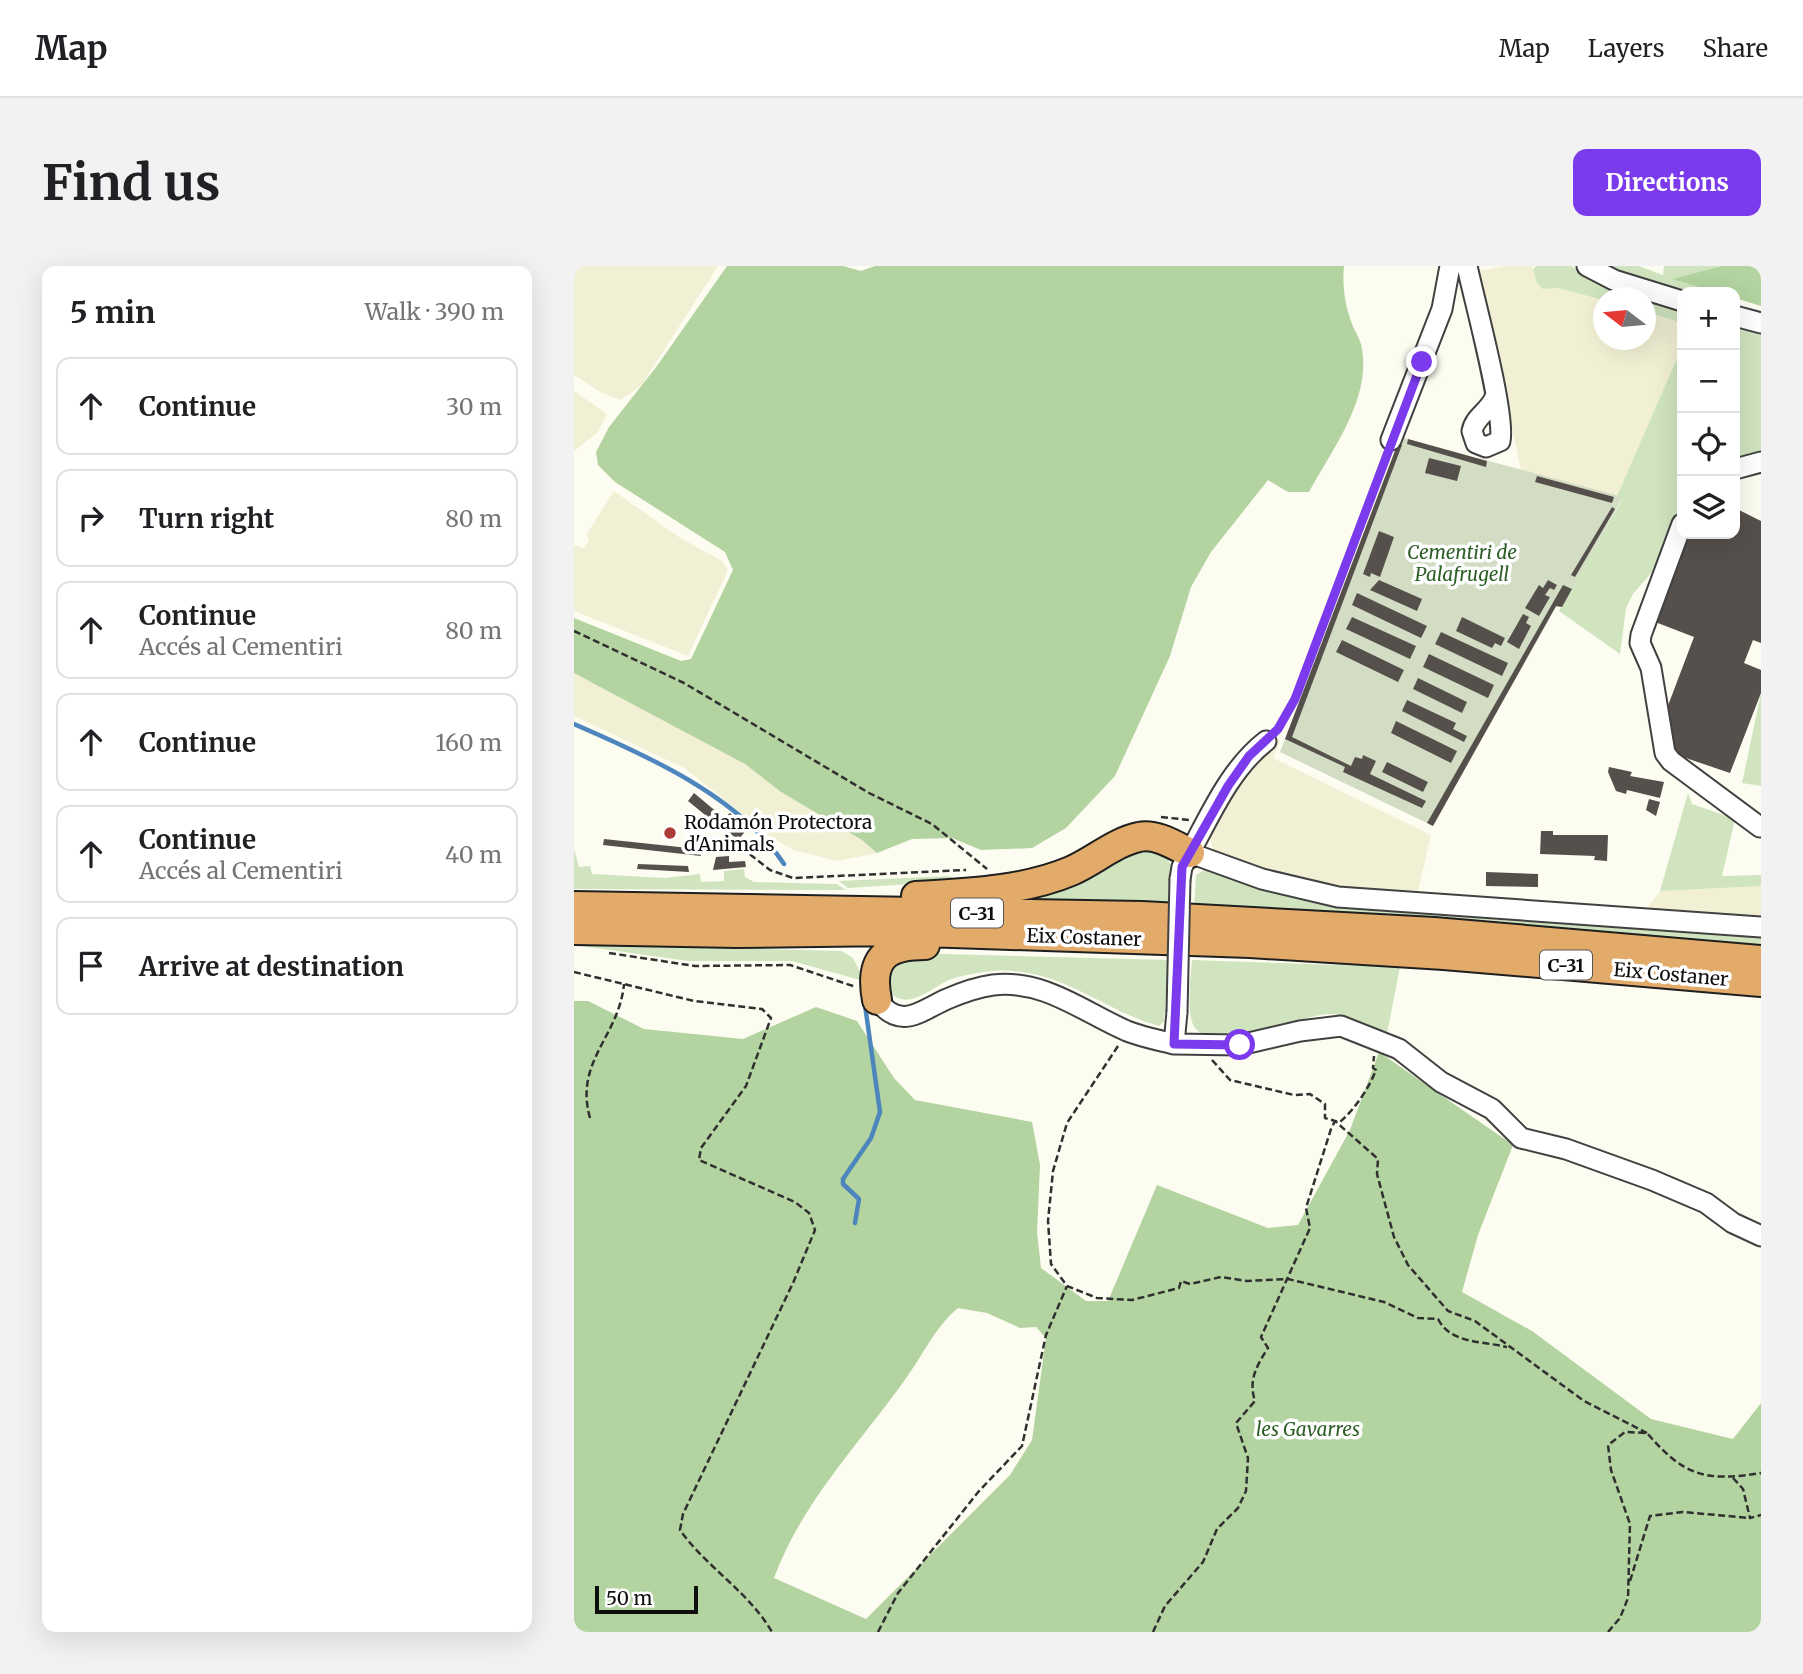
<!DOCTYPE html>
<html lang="en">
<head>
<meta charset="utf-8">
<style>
	:root { --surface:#fff; --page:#f2f2f2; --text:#202124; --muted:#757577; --line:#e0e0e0; --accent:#7c3aed }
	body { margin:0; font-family:Merriweather,serif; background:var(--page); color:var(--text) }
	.controls { position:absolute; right:21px; top:21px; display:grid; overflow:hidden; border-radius:14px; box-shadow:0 7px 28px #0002 }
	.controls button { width:63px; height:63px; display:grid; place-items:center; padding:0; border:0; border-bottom:2px solid var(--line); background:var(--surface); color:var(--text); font:35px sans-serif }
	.compass { position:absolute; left:1019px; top:21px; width:63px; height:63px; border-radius:50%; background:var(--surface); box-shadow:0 7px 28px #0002; rotate:286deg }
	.scale { position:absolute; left:21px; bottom:18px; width:103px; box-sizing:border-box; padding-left:7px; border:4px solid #0e0e0e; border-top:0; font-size:19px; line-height:24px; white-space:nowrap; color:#0e0e0e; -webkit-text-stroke:5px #fff; paint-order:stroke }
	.stop { position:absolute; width:21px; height:21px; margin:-16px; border:5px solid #7c3aed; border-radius:50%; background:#fff }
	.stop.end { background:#7c3aed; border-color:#fff; box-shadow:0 2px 7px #0008 }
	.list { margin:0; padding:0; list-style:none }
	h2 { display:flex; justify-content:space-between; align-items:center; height:91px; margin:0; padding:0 28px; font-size:30px }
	h2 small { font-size:23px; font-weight:400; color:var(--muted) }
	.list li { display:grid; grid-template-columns:46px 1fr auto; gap:21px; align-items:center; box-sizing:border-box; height:98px; margin:0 14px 14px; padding:0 14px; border:2px solid var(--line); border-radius:14px }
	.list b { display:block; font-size:26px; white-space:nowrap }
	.list p { margin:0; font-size:23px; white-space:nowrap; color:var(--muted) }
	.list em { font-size:23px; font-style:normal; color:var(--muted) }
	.icon { flex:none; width:38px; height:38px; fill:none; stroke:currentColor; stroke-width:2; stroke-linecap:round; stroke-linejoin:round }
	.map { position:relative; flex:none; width:1187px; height:1366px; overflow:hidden; border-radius:14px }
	header { display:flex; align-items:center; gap:42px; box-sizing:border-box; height:98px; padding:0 35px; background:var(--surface); border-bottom:2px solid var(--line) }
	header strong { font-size:33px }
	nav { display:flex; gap:38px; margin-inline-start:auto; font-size:24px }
	.intro { display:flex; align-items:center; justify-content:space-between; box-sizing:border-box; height:168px; padding:0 42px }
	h1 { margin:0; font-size:49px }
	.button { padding:18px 32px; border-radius:14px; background:var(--accent); color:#fff; font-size:24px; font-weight:700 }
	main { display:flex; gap:42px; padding:0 42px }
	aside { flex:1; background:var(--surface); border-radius:14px; box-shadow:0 7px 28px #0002 }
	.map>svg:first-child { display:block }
	.farmland { fill:#f1f0d4 }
	.green { fill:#cfe4bf }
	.forest { fill:#b3d3a0; fill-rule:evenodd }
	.cemetery { fill:#d3ddc4 }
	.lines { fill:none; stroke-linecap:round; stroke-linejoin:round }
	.stream { stroke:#4c86bc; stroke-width:4.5 }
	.building { fill:#56504c }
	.minor-casing { stroke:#414141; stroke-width:23 }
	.highway-casing { stroke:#1f1f1f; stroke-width:32 }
	.path { stroke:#303030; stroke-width:2.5; stroke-dasharray:7 3.5; stroke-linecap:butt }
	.minor { stroke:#fff; stroke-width:19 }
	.highway { stroke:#e2ab6a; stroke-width:28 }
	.minor-bridge-casing { stroke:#414141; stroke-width:23; stroke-linecap:butt }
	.minor-bridge { stroke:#fff; stroke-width:19 }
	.route { stroke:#7c3aed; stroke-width:9 }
	.poi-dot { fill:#ad3b37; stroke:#fff; stroke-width:2.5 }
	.labels { text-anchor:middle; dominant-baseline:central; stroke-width:7; stroke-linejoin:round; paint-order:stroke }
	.shield { fill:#fff; stroke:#565656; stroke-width:2 }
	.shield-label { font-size:18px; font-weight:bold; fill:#0e0e0e }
	.park-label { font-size:19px; font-style:italic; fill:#2d5e26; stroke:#fff }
	.poi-label { font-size:19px; fill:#0e0e0e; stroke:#fff; text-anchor:start }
	.street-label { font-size:19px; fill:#0e0e0e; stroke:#fff }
</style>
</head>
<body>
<header>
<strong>Map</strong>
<nav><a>Map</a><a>Layers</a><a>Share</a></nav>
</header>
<div class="intro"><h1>Find us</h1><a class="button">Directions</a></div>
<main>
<aside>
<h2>5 min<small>Walk · 390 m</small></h2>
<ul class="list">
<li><svg class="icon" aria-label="ahead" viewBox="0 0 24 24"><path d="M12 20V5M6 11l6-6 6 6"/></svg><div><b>Continue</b></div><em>30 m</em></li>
<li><svg class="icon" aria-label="right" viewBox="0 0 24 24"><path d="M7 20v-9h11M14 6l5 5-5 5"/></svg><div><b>Turn right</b></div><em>80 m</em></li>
<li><svg class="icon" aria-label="ahead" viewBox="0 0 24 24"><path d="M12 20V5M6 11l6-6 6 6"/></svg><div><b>Continue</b><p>Accés al Cementiri</p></div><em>80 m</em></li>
<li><svg class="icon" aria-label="ahead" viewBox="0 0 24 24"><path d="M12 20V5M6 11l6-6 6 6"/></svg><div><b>Continue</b></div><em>160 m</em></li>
<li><svg class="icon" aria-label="ahead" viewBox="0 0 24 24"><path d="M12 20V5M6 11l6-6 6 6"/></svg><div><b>Continue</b><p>Accés al Cementiri</p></div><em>40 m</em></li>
<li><svg class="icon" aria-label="arrive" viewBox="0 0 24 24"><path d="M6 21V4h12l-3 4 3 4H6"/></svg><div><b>Arrive at destination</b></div></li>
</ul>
</aside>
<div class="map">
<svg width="1187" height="1366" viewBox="0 0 1187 1366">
	<rect width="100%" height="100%" fill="#fdfcf1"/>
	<path class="farmland" d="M0,0H144L67,120L46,134L26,126L0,109Z
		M931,0H958L963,17L969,23L984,22L1029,34L1030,74H1072V46L1108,57V81L1043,230L947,204L904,5Z
		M0,125L33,148L24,166L0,185Z
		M40,225L105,271L148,295L154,304L114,390L0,345V279L10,282L15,275L13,268Z
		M0,394L171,498L207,526L288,574L303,587L263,595L219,584L194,569L112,503L0,450Z
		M707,472L699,492L857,569L843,629L753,619L675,599L640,586L636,572L676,500Z
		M1187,620V652L1072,644L1086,625Z"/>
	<path class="green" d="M962,0H997L1022,14L1108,42V57L1072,46V32H1030L1029,34L984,22L969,23L963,17L959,4Z
		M1031,0H1065L1089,9L1090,0H1148L1100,13L1142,26C1102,26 1068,16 1031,0Z
		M1161,57L1187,64V190L1161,194Z
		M1108,81V244L1086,297L1059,328L1052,342L1046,388L985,345L1049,232L1043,230Z
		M1187,427V520L1168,517Z
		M1114,527L1118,538L1161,553L1148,610L1187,609V620L1086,625Z
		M561,582L589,584L597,599L596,638L425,634Z
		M0,583L5,601L16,600L18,608L91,612L126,608L127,616L150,615V605L170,603L171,611L180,616L263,618L272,624L0,623Z
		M632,603L687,619L1187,666V680L620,641L622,609Z
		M375,610L385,615L274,622L265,615Z
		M0,674L109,681L268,685L279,692L288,710L286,714L218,695H114L0,679Z
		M332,687L595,694L590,755L585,760C525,743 486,700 418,705C403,707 385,709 371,716C352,726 328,748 312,720L316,695Z
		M618,694L826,701L813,768C796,761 776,749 758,748C726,747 646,790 622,763C611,752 617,710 618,694Z"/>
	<path class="forest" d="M153,0H269L287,5L301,0H770C768,20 771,39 778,58C781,66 787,74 788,83C797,133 758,184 735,226H714L694,214L637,286L617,321L596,390L541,510L492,562L458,582L407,584L378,572L338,573L303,587L288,574L207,526L171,498L0,407V352L107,395L117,393L159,304L151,286L41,216L24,199L22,186L35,161L83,100Z
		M1148,0H1187V40L1161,32V26H1142L1098,13Z
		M0,735H14L70,763L169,773L242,741L283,755L320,812L341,834L458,856L466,899L463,966L467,1002L512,1035H534L583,919L694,962L724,959L776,864L805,786L939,879L904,969L888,1026L958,1065L1077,1153L1159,1173L1187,1137V1366H0ZM384,1042L413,1047L446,1062L462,1061L472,1072L458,1174L436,1209L292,1353L200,1312C227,1238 285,1178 330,1115C348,1091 361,1061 384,1042Z"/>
	<path class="cemetery" d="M826,171L1049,231L988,341H982L859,560L706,486Z"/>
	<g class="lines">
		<path class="stream" d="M0,458C72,489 166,531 210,598
			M281,957L285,933L269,918V913L297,872L306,846L291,739"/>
	</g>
	<path class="building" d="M834,173L913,195L912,201L833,178Z
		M824,177L828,179L718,471L777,500L781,491L788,493L789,489L802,495L796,508L852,535L848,542L769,506L771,501L711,473Z
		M855,192L887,200L883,215L851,207Z
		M963,210L1040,231L1038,237L961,216Z
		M1038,241L1041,243L1001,311L997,309Z
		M1161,242L1187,255V377L1179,374L1170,397L1187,404V427L1156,507L1100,488L1087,458L1120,371L1076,354L1109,268H1161Z
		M805,265L820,271L806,311L797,307L796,311L789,308Z
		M805,314L848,333L843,345L796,324Z
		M974,314L983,319L980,324L976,322L971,329L976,331L965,350L951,342L965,319L969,322Z
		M989,319L998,323L988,341L982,340L859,560L853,557Z
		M783,327L853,360L847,372L778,339Z
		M949,348L955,351L952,357L957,360L945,383L933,376Z
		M778,351L842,380L836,393L772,363Z
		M888,351L931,372L927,380L921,377L918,382L882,365Z
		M867,366L934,397L928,410L861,378Z
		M768,374L830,404L824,416L762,386Z
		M855,388L920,419L914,432L849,401Z
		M844,412L893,436L888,447L839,423Z
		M833,434L882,457L879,463L893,470L890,476L828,445Z
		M822,455L883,485L877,497L817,467Z
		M813,496L854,516L849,526L808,506Z
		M1035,501L1058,506L1056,510L1090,516L1086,532L1053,524L1052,528L1042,525L1034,506Z
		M120,527L150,552L156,547L174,562L165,573L152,566L114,535Z
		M1075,533L1086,536L1082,550L1072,544Z
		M967,565H979V569H1034L1033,595L1020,594L1021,590L966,588Z
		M30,573L124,583L127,590L29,579Z
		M155,590V596L171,595L172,601L139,604L142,591Z
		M64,598L114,600L115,606L63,603Z
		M912,606L964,608V621L912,620Z"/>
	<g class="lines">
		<defs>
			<path id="minor" d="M893,0C900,33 932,150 926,175L912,181L902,177L898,165C901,150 916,145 921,131
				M1013,0L1040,14L1108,35
				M1161,50L1187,57
				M817,174L868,43L876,0
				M1161,203L1187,196
				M1108,258L1067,369L1066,377L1077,402L1091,487L1097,495L1186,561
				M616,587L688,613L764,631L1187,661
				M606,613L608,601C632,559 653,505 692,475
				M303,734C327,765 346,745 373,733C387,727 404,721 419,719C470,713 509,746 553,765C568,771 584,774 600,778L603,746
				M600,778L666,779L726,765L767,760L825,783L867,816L918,843L947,872L992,883L1078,914L1132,937L1159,957L1187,970"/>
			<path id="highway" d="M342,630C393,627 450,625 497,605C520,595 541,576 565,571C582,567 602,580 616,587
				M0,640L568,650L860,666L1187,694
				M0,664L163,667L320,665L676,677L870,689L1187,716
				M303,734C295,693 311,679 351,679"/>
		</defs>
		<use href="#minor" class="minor-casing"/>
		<use href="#highway" class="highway-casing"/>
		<path class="path" d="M0,365L110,417L295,527L358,558L413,603
			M702,464L721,433L812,188
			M587,551L615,554
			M151,569L196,604L219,612L392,604
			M35,687L121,700L216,699L282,721
			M0,706L120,735L188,743L197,752L172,820L127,882L125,894L221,936L235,947L241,964L219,1017L109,1248L106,1264C133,1302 174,1325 198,1366
			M544,780L493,857L479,905L474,955L477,998L493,1020L523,1032L558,1034L605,1022L607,1015L616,1018L647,1011L673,1015L714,1013L810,1036L844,1052L864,1053C877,1078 908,1075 933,1081
			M638,794L656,814L720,829L736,828L751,838V852L761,855L804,893L803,908L820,971L834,999L874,1045L901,1055L1010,1135L1073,1167
			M16,852C0,795 45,771 50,718
			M1159,1212L1169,1223L1176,1252L1187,1249
			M1056,1315L1076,1250L1109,1246L1176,1252
			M304,1366L324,1327L405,1225L448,1180L472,1069L493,1020
			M579,1366L591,1340L629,1296L643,1263L664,1242L672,1225L674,1192L662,1157L681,1135C674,1114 683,1099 694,1082L687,1071L736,962L732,942L757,863L761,855L766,856C781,843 795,822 802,804L799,802L800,790
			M1034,1366L1046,1352L1054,1332L1056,1258L1037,1204L1034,1179L1051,1166L1073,1167C1110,1210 1131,1216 1187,1207"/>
		<use href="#minor" class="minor"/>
		<use href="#highway" class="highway"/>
		<defs>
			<path id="minor-bridge" d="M603,746L606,613"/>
		</defs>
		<use href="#minor-bridge" class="minor-bridge-casing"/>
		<use href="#minor-bridge" class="minor-bridge"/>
	</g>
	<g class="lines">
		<path class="route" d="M666,779L600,778L608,601L654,520L675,490L704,463L721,433L848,96"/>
	</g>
	<circle class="poi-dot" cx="96" cy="567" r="7"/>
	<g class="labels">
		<g class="shield">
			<rect x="377" y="632.5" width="52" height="29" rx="5"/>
			<rect x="966" y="684.5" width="52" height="29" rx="5"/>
		</g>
		<g class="shield-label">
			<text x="403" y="647">C-31</text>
			<text x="992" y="699">C-31</text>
		</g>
		<g class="park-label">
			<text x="888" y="286">Cementiri de<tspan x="888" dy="22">Palafrugell</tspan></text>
			<text x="734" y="1163">les Gavarres</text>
		</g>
		<g class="poi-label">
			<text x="110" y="556">Rodamón Protectora<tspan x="110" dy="22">d'Animals</tspan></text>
		</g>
		<g class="street-label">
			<text transform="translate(510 671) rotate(2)">Eix Costaner</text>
			<text transform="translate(1097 708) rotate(5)">Eix Costaner</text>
		</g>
	</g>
</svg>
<div class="controls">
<button>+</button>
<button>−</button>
<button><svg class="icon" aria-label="locate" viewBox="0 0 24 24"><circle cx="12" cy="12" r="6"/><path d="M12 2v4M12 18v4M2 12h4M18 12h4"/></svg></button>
<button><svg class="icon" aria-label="layers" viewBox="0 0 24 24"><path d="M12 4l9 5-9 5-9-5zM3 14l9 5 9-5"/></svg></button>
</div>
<svg class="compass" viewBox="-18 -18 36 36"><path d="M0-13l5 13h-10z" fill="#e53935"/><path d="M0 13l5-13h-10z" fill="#757577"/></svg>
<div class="scale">50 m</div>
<div class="stop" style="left:666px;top:779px"></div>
<div class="stop end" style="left:848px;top:96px"></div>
</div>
</main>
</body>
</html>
